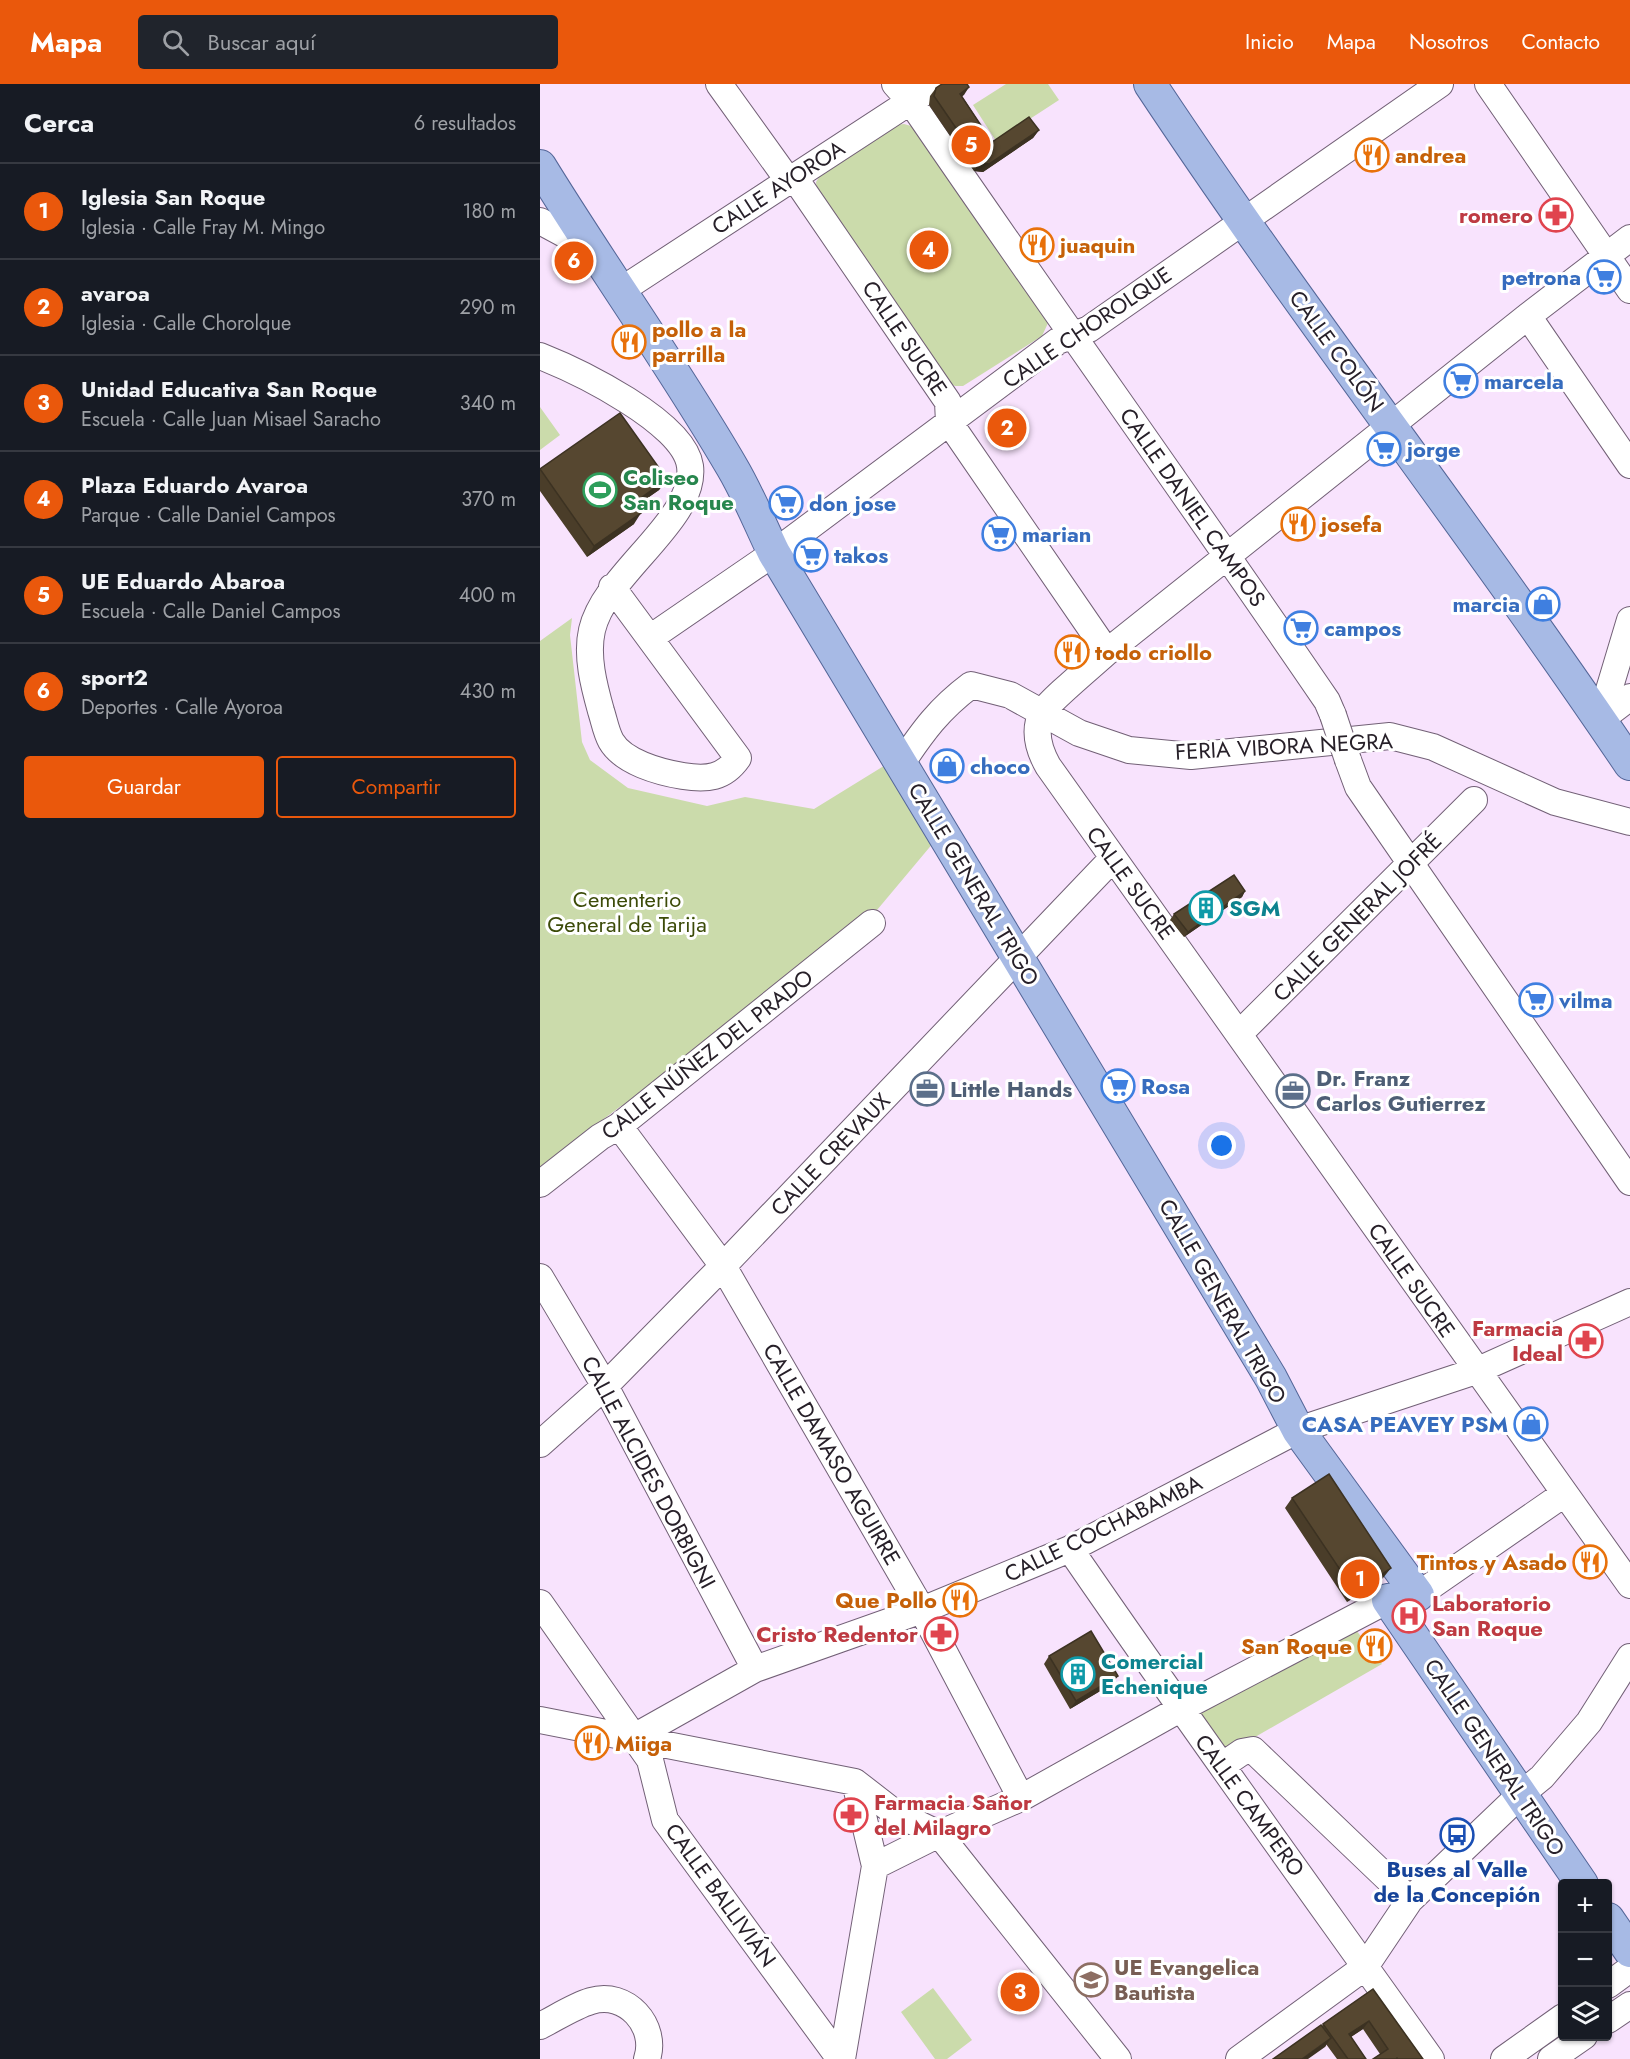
<!DOCTYPE html>
<html lang="es">
<head>
<meta charset="utf-8">
<style>
	:root { --surface:#171b24; --page:#20242c; --text:#f1f3f6; --muted:#9ea1a6; --line:#363941; --accent:#ea580c }
	body { margin:0; font-family:Jost,sans-serif; background:var(--page); color:var(--text) }
	.controls { position:absolute; right:18px; bottom:18px; display:grid; overflow:hidden; border-radius:6px; box-shadow:0 2px 4px #0004 }
	.controls button { width:54px; height:54px; display:grid; place-items:center; padding:0; border:0; border-bottom:2px solid var(--line); background:var(--surface); color:var(--text); font:30px sans-serif }
	.you { position:absolute; left:682px; top:1062px; width:21px; height:21px; margin:-15px; border:4px solid #fff; border-radius:50%; background:#1a73e8; box-shadow:0 0 0 9px #1a73e833 }
	.badge { display:grid; place-items:center; width:39px; height:39px; border-radius:50%; background:var(--accent); color:#fff; font-size:20px; font-weight:700 }
	.pin { position:absolute; translate:-50% -50%; border:3px solid #fff; box-shadow:0 2px 6px #0006 }
	.list { margin:0; padding:0; list-style:none }
	h2 { display:flex; justify-content:space-between; align-items:center; height:78px; margin:0; padding:0 24px; font-size:26px }
	h2 small { font-size:20px; font-weight:400; color:var(--muted) }
	.list li { display:grid; grid-template-columns:39px 1fr auto; gap:18px; align-items:center; box-sizing:border-box; height:96px; padding:0 24px; border-top:2px solid var(--line) }
	.list b { display:block; font-size:22px; white-space:nowrap }
	.list p { margin:0; font-size:20px; white-space:nowrap; color:var(--muted) }
	.list em { font-size:20px; font-style:normal; color:var(--muted) }
	.actions { display:flex; gap:12px; padding:18px 24px }
	.actions a { flex:1; padding:14px 0; border:2px solid var(--accent); border-radius:6px; text-align:center; font-size:21px; color:var(--accent) }
	.actions .main { background:var(--accent); color:#fff }
	.icon { flex:none; width:33px; height:33px; fill:none; stroke:currentColor; stroke-width:2; stroke-linecap:round; stroke-linejoin:round }
	.map { position:relative; flex:none; width:1090px; height:1975px; overflow:hidden }
	header { display:flex; align-items:center; gap:36px; box-sizing:border-box; height:84px; padding:0 30px; background:var(--accent); color:#fff }
	header strong { font-size:28px }
	nav { display:flex; gap:33px; margin-inline-start:auto; font-size:21px }
	.search { width:420px; height:54px; background:var(--page); display:flex; align-items:center; gap:15px; box-sizing:border-box; padding:0 21px; border-radius:6px; color:var(--muted); font-size:22px }
	main { display:flex }
	aside { flex:1; background:var(--surface) }
	.map>svg:first-child { display:block }
	.green { fill:#cbdbab }
	.lines { fill:none; stroke-linecap:round; stroke-linejoin:round }
	.minor-casing { stroke:#726076; stroke-width:28 }
	.major-casing { stroke:#546698; stroke-width:34 }
	.minor { stroke:#fff; stroke-width:26 }
	.major { stroke:#a7bae5; stroke-width:32 }
	.minor-bridge-casing { stroke:#726076; stroke-width:28; stroke-linecap:butt }
	.minor-bridge { stroke:#fff; stroke-width:26 }
	.wall { fill:#4a3d29 }
	.shaded-wall { fill:#3c3222 }
	.building { fill:#564730; stroke:#3c3222; stroke-width:1.5 }
	.labels { text-anchor:middle; dominant-baseline:central; stroke-width:6; stroke-linejoin:round; paint-order:stroke }
	.food-label { font-size:22px; font-weight:bold; fill:#c56008; stroke:#fff; text-anchor:start }
	.street-label { font-size:22px; fill:#272029; stroke:#fff }
	.health-label { font-size:22px; font-weight:bold; fill:#be3a42; stroke:#fff; text-anchor:end }
	.shop-label { font-size:22px; font-weight:bold; fill:#366cbe; stroke:#fff; text-anchor:start }
	.leisure-label { font-size:22px; font-weight:bold; fill:#27864d; stroke:#fff; text-anchor:start }
	.park-label { font-size:22px; fill:#3c4b09; stroke:#fff }
	.culture-label { font-size:22px; font-weight:bold; fill:#0d838f; stroke:#fff; text-anchor:start }
	.service-label { font-size:22px; font-weight:bold; fill:#4e5e75; stroke:#fff; text-anchor:start }
	.transit-label { font-size:22px; font-weight:bold; fill:#164399; stroke:#fff }
	.education-label { font-size:22px; font-weight:bold; fill:#785e54; stroke:#fff; text-anchor:start }
</style>
</head>
<body>
<header>
<strong>Mapa</strong>
<div class="search"><svg class="icon" aria-label="search" viewBox="0 0 24 24"><circle cx="10" cy="10" r="6"/><path d="M15 15l6 6"/></svg>Buscar aquí</div>
<nav><a>Inicio</a><a>Mapa</a><a>Nosotros</a><a>Contacto</a></nav>
</header>
<main>
<aside>
<h2>Cerca<small>6 resultados</small></h2>
<ul class="list">
<li><span class="badge">1</span><div><b>Iglesia San Roque</b><p>Iglesia · Calle Fray M. Mingo</p></div><em>180 m</em></li>
<li><span class="badge">2</span><div><b>avaroa</b><p>Iglesia · Calle Chorolque</p></div><em>290 m</em></li>
<li><span class="badge">3</span><div><b>Unidad Educativa San Roque</b><p>Escuela · Calle Juan Misael Saracho</p></div><em>340 m</em></li>
<li><span class="badge">4</span><div><b>Plaza Eduardo Avaroa</b><p>Parque · Calle Daniel Campos</p></div><em>370 m</em></li>
<li><span class="badge">5</span><div><b>UE Eduardo Abaroa</b><p>Escuela · Calle Daniel Campos</p></div><em>400 m</em></li>
<li><span class="badge">6</span><div><b>sport2</b><p>Deportes · Calle Ayoroa</p></div><em>430 m</em></li>
</ul>
<div class="actions"><a class="main">Guardar</a><a>Compartir</a></div>
</aside>
<div class="map">
<svg width="1090" height="1975" viewBox="0 0 1090 1975">
	<rect width="100%" height="100%" fill="#f8e3fd"/>
	<path class="green" d="M466,0H508L519,16L456,57L433,21Z
		M364,40L371,42L377,48L507,231L508,239L502,252L423,302H415L408,298L277,108L276,98L281,90L357,41Z
		M0,323L20,351L0,366Z
		M32,534L30,551L42,658L50,676L88,704L167,722L205,713L274,725L347,680L394,758L332,832L87,1028L81,1022L0,1083V557Z
		M813,1542L842,1580L682,1672L653,1623Z
		M393,1904L432,1956L407,1975H395L361,1928Z"/>
	<g class="lines">
		<defs>
			<path id="minor" d="M179,0L248,96
				M355,0L371,18C508,219 650,416 787,617L793,631
				M948,0L1090,206
				M254,93L408,318L409,338L567,568
				M0,137L50,164
				M1090,154L988,232L567,568C555,579 508,618 502,629C493,647 499,666 508,682L1090,1501
				M80,207L397,0
				M988,232L1090,381
				M0,272C38,287 144,338 150,382C157,436 65,489 52,546C46,572 54,602 61,627C64,636 66,648 71,657C83,678 119,688 143,692C167,696 184,694 198,674L72,503
				M110,554L234,469L518,257L549,245L900,0
				M1060,636L1090,536
				M1060,636L1090,613
				M808,676L818,703L1090,1098
				M361,680C383,647 399,625 431,601L470,611L539,649L589,666L651,672L850,652L893,663L1015,718L1090,738
				M699,950L934,716
				M79,1042L183,1182L382,1526L481,1714
				M0,1100L60,1053L79,1042L332,839
				M0,1193L65,1302L215,1585
				M0,1360L65,1302L183,1182L573,774
				M530,1465C648,1637 770,1805 891,1975
				M878,1511L1024,1410
				M0,1519L110,1676L125,1736L300,1975
				M0,1636L315,1698L355,1729L399,1750L578,1975
				M94,1653L215,1585L382,1526L530,1465L758,1346L936,1287L1090,1218
				M683,1681L702,1668L713,1666L870,1816
				M335,1782L399,1750L481,1714L640,1625L848,1516
				M1068,1901L1090,1885
				M1068,1936L1090,1921
				M0,1942C16,1934 34,1922 51,1917C86,1906 118,1942 107,1975
				M302,1975L335,1782L315,1698
				M699,1975L825,1883L870,1816L980,1711L1002,1693L1049,1638L1090,1573
				M964,1975L1023,1933
				M1011,1975L1044,1952"/>
			<path id="major" d="M610,0C763,231 935,450 1090,680
				M0,82C62,183 132,280 192,383C208,410 220,440 234,469L731,1294L758,1346L878,1511L848,1516L1042,1800
				M1068,1835L1090,1867"/>
		</defs>
		<use href="#minor" class="minor-casing"/>
		<use href="#major" class="major-casing"/>
		<use href="#minor" class="minor"/>
		<use href="#major" class="major"/>
		<defs>
			<path id="minor-bridge" d="M793,631L808,676"/>
		</defs>
		<use href="#minor-bridge" class="minor-bridge-casing"/>
		<use href="#minor-bridge" class="minor-bridge"/>
	</g>
	<path class="wall" d="M429,3L422,12L452,58L499,46L493,54L443,88L434,87L389,21L390,12L396,4Z
		M0,385L127,395L119,406L96,422L94,440L47,473L0,407Z
		M705,807L702,813L644,853L630,836L634,830Z
		M752,1414L843,1494L807,1518L745,1424Z
		M509,1572L572,1600L530,1625L504,1580Z
		M833,1905L883,1975H833L840,1970L823,1945L811,1953L826,1975H797L786,1960L785,1963L782,1942L783,1940Z"/>
	<path class="shaded-wall" d="M429,3L424,11L414,18L420,10Z
		M499,46L493,54L443,88L434,87L440,79Z
		M127,395L119,406L86,429L94,419Z
		M101,429L94,440L47,473L54,462Z
		M705,807L702,813L644,853L648,848Z
		M851,1484L843,1494L807,1518L815,1508Z
		M578,1592L572,1600L530,1625L536,1617Z
		M829,1937L823,1945L803,1958L809,1950Z
		M791,1954L785,1963L768,1975H762Z"/>
	<path class="building" d="M402,0H427L429,3L420,10L452,58L489,33L499,46L449,80L440,79L394,12L396,4Z
		M80,329L127,395L94,419L101,429L54,462L0,385Z
		M694,791L705,807L648,848L634,830Z
		M789,1390L851,1484L815,1508L752,1414Z
		M551,1547L578,1592L536,1617L509,1572Z
		M833,1905L883,1975H858L857,1974L856,1975H833L848,1965L829,1937L809,1950L826,1975H808L783,1940Z
		M781,1941L791,1954L762,1975H733Z"/>
	<defs>
		<symbol id="restaurant-ring" viewBox="-11 -11 22 22"><circle r="9.5" fill="#fff" stroke="#e8710a" stroke-width="1.5"/><path d="M-5-6h1v4h1v-4h1v4h1v-4h1v5L-1.5 .5V6h-2V.5L-5-1ZM5-6V6H3V1.5H1.5Q1.5-4 5-6Z" fill="#e8710a"/></symbol>
		<symbol id="pharmacy-ring" viewBox="-11 -11 22 22"><circle r="9.5" fill="#fff" stroke="#e0444e" stroke-width="1.5"/><path d="M-2-6h4v4h4v4h-4v4h-4v-4h-4v-4h4Z" fill="#e0444e"/></symbol>
		<symbol id="supermarket-ring" viewBox="-11 -11 22 22"><circle r="9.5" fill="#fff" stroke="#3f7fe0" stroke-width="1.5"/><path d="M-6-5.5h2.5l.6 2H6L4.5 2H-2.5L-4.4-4H-6ZM-1.5 3.2a1.3 1.3 0 1 0 .1 0ZM3 3.2a1.3 1.3 0 1 0 .1 0Z" fill="#3f7fe0"/></symbol>
		<symbol id="stadium-ring" viewBox="-11 -11 22 22"><circle r="9.5" fill="#fff" stroke="#2e9e5b" stroke-width="1.5"/><path d="M0-5a6.5 5 0 1 0 0 10a6.5 5 0 1 0 0-10ZM-3.5-1.8h7v3.6h-7Z" fill="#2e9e5b"/></symbol>
		<symbol id="shop-ring" viewBox="-11 -11 22 22"><circle r="9.5" fill="#fff" stroke="#3f7fe0" stroke-width="1.5"/><path d="M-5-2.5h2.3a2.7 3.5 0 0 1 5.4 0H5L5.5 6h-11ZM-1.5-2.5h3a1.5 2.3 0 0 0-3 0Z" fill="#3f7fe0"/></symbol>
		<symbol id="building-ring" viewBox="-11 -11 22 22"><circle r="9.5" fill="#fff" stroke="#0f9aa8" stroke-width="1.5"/><path d="M-4-6H4V6H1V3H-1V6H-4ZM-2.5-4.3h1.7v1.8h-1.7ZM.8-4.3h1.7v1.8H.8ZM-2.5-1h1.7V.8h-1.7ZM.8-1h1.7V.8H.8Z" fill="#0f9aa8"/></symbol>
		<symbol id="office-ring" viewBox="-11 -11 22 22"><circle r="9.5" fill="#fff" stroke="#5c6f8a" stroke-width="1.5"/><path d="M-6-3h4V-5.5h4V-3h4V5H-6ZM-1-4.5V-3h2v-1.5ZM-6 0V1H6V0Z" fill="#5c6f8a"/></symbol>
		<symbol id="hospital-ring" viewBox="-11 -11 22 22"><circle r="9.5" fill="#fff" stroke="#e0444e" stroke-width="1.5"/><path d="M-5-5h3v3.5h4V-5h3V5h-3V1.5h-4V5h-3Z" fill="#e0444e"/></symbol>
		<symbol id="bus-ring" viewBox="-11 -11 22 22"><circle r="9.5" fill="#fff" stroke="#1a4fb4" stroke-width="1.5"/><path d="M-5-6H5V4H4V6H2V4H-2V6H-4V4H-5ZM-3.5-4V0h7V-4ZM-3.5 1.2v1.5H-2V1.2ZM2 1.2v1.5H3.5V1.2Z" fill="#1a4fb4"/></symbol>
		<symbol id="school-ring" viewBox="-11 -11 22 22"><circle r="9.5" fill="#fff" stroke="#8d6e63" stroke-width="1.5"/><path d="M0-5L7-2L0 1L-7-2ZM-4 1L0 2.5L4 1V4Q0 6-4 4Z" fill="#8d6e63"/></symbol>
	</defs>
	<g fill-rule="evenodd">
		<use href="#restaurant-ring" x="813" y="52" width="38" height="38"/>
		<use href="#pharmacy-ring" x="997" y="112" width="38" height="38"/>
		<use href="#restaurant-ring" x="478" y="142" width="38" height="38"/>
		<use href="#supermarket-ring" x="1045" y="174" width="38" height="38"/>
		<use href="#restaurant-ring" x="70" y="239" width="38" height="38"/>
		<use href="#supermarket-ring" x="902" y="278" width="38" height="38"/>
		<use href="#supermarket-ring" x="825" y="346" width="38" height="38"/>
		<use href="#stadium-ring" x="41" y="387" width="38" height="38"/>
		<use href="#supermarket-ring" x="227" y="400" width="38" height="38"/>
		<use href="#restaurant-ring" x="739" y="421" width="38" height="38"/>
		<use href="#supermarket-ring" x="440" y="431" width="38" height="38"/>
		<use href="#supermarket-ring" x="252" y="452" width="38" height="38"/>
		<use href="#shop-ring" x="984" y="501" width="38" height="38"/>
		<use href="#supermarket-ring" x="742" y="525" width="38" height="38"/>
		<use href="#restaurant-ring" x="513" y="549" width="38" height="38"/>
		<use href="#shop-ring" x="388" y="663" width="38" height="38"/>
		<use href="#building-ring" x="647" y="805" width="38" height="38"/>
		<use href="#supermarket-ring" x="977" y="897" width="38" height="38"/>
		<use href="#supermarket-ring" x="559" y="983" width="38" height="38"/>
		<use href="#office-ring" x="368" y="986" width="38" height="38"/>
		<use href="#office-ring" x="734" y="988" width="38" height="38"/>
		<use href="#pharmacy-ring" x="1027" y="1238" width="38" height="38"/>
		<use href="#shop-ring" x="972" y="1321" width="38" height="38"/>
		<use href="#restaurant-ring" x="1031" y="1459" width="38" height="38"/>
		<use href="#restaurant-ring" x="401" y="1497" width="38" height="38"/>
		<use href="#hospital-ring" x="850" y="1513" width="38" height="38"/>
		<use href="#pharmacy-ring" x="382" y="1531" width="38" height="38"/>
		<use href="#restaurant-ring" x="816" y="1543" width="38" height="38"/>
		<use href="#building-ring" x="519" y="1571" width="38" height="38"/>
		<use href="#restaurant-ring" x="33" y="1640" width="38" height="38"/>
		<use href="#pharmacy-ring" x="292" y="1712" width="38" height="38"/>
		<use href="#bus-ring" x="898" y="1732" width="38" height="38"/>
		<use href="#school-ring" x="532" y="1877" width="38" height="38"/>
	</g>
	<g class="labels">
		<g class="food-label">
			<text x="855" y="71">andrea</text>
			<text x="520" y="161">juaquin</text>
			<text x="112" y="245">pollo a la<tspan x="112" dy="25">parrilla</tspan></text>
			<text x="781" y="440">josefa</text>
			<text x="555" y="568">todo criollo</text>
			<text x="1027" y="1478" text-anchor="end">Tintos y Asado</text>
			<text x="397" y="1516" text-anchor="end">Que Pollo</text>
			<text x="812" y="1562" text-anchor="end">San Roque</text>
			<text x="75" y="1659">Miiga</text>
		</g>
		<g class="street-label">
			<text transform="translate(238 103) rotate(-33)">CALLE AYOROA</text>
			<text transform="translate(547 243) rotate(-34)">CALLE CHOROLQUE</text>
			<text transform="translate(365 254) rotate(56)">CALLE SUCRE</text>
			<text transform="translate(797 267) rotate(54)">CALLE COLÓN</text>
			<text transform="translate(653 423) rotate(55)">CALLE DANIEL CAMPOS</text>
			<text transform="translate(744 662) rotate(-3)">FERIA VIBORA NEGRA</text>
			<text transform="translate(591 799) rotate(54)">CALLE SUCRE</text>
			<text transform="translate(434 800) rotate(59)">CALLE GENERAL TRIGO</text>
			<text transform="translate(817 833) rotate(-45)">CALLE GENERAL JOFRÉ</text>
			<text transform="translate(167 970) rotate(-38)">CALLE NÚÑEZ DEL PRADO</text>
			<text transform="translate(290 1070) rotate(-46)">CALLE CREVAUX</text>
			<text transform="translate(872 1196) rotate(55)">CALLE SUCRE</text>
			<text transform="translate(683 1217) rotate(60)">CALLE GENERAL TRIGO</text>
			<text transform="translate(292 1370) rotate(60)">CALLE DAMASO AGUIRRE</text>
			<text transform="translate(109 1388) rotate(62)">CALLE ALCIDES DORBIGNI</text>
			<text transform="translate(563 1444) rotate(-26)">CALLE COCHABAMBA</text>
			<text transform="translate(955 1673) rotate(56)">CALLE GENERAL TRIGO</text>
			<text transform="translate(710 1721) rotate(54)">CALLE CAMPERO</text>
			<text transform="translate(181 1811) rotate(54)">CALLE BALLIVIÁN</text>
		</g>
		<g class="health-label">
			<text x="993" y="131">romero</text>
			<text x="1023" y="1244">Farmacia<tspan x="1023" dy="25">Ideal</tspan></text>
			<text x="892" y="1519" text-anchor="start">Laboratorio<tspan x="892" dy="25">San Roque</tspan></text>
			<text x="378" y="1550">Cristo Redentor</text>
			<text x="334" y="1718" text-anchor="start">Farmacia Sañor<tspan x="334" dy="25">del Milagro</tspan></text>
		</g>
		<g class="shop-label">
			<text x="1041" y="193" text-anchor="end">petrona</text>
			<text x="944" y="297">marcela</text>
			<text x="867" y="365">jorge</text>
			<text x="269" y="419">don jose</text>
			<text x="482" y="450">marian</text>
			<text x="294" y="471">takos</text>
			<text x="980" y="520" text-anchor="end">marcia</text>
			<text x="784" y="544">campos</text>
			<text x="430" y="682">choco</text>
			<text x="1019" y="916">vilma</text>
			<text x="601" y="1002">Rosa</text>
			<text x="968" y="1340" text-anchor="end">CASA PEAVEY PSM</text>
		</g>
		<g class="leisure-label">
			<text x="83" y="393">Coliseo<tspan x="83" dy="25">San Roque</tspan></text>
		</g>
		<g class="park-label">
			<text x="87" y="815">Cementerio<tspan x="87" dy="25">General de Tarija</tspan></text>
		</g>
		<g class="culture-label">
			<text x="689" y="824">SGM</text>
			<text x="561" y="1577">Comercial<tspan x="561" dy="25">Echenique</tspan></text>
		</g>
		<g class="service-label">
			<text x="776" y="994">Dr. Franz<tspan x="776" dy="25">Carlos Gutierrez</tspan></text>
			<text x="410" y="1005">Little Hands</text>
		</g>
		<g class="transit-label">
			<text x="917" y="1785">Buses al Valle<tspan x="917" dy="25">de la Concepión</tspan></text>
		</g>
		<g class="education-label">
			<text x="574" y="1883">UE Evangelica<tspan x="574" dy="25">Bautista</tspan></text>
		</g>
	</g>
</svg>
<div class="controls">
<button>+</button>
<button>−</button>
<button><svg class="icon" aria-label="layers" viewBox="0 0 24 24"><path d="M12 4l9 5-9 5-9-5zM3 14l9 5 9-5"/></svg></button>
</div>
<div class="you"></div>
<div class="pin badge" style="left:820px;top:1495px">1</div>
<div class="pin badge" style="left:467px;top:344px">2</div>
<div class="pin badge" style="left:480px;top:1908px">3</div>
<div class="pin badge" style="left:389px;top:166px">4</div>
<div class="pin badge" style="left:431px;top:61px">5</div>
<div class="pin badge" style="left:34px;top:177px">6</div>
</div>
</main>
</body>
</html>
